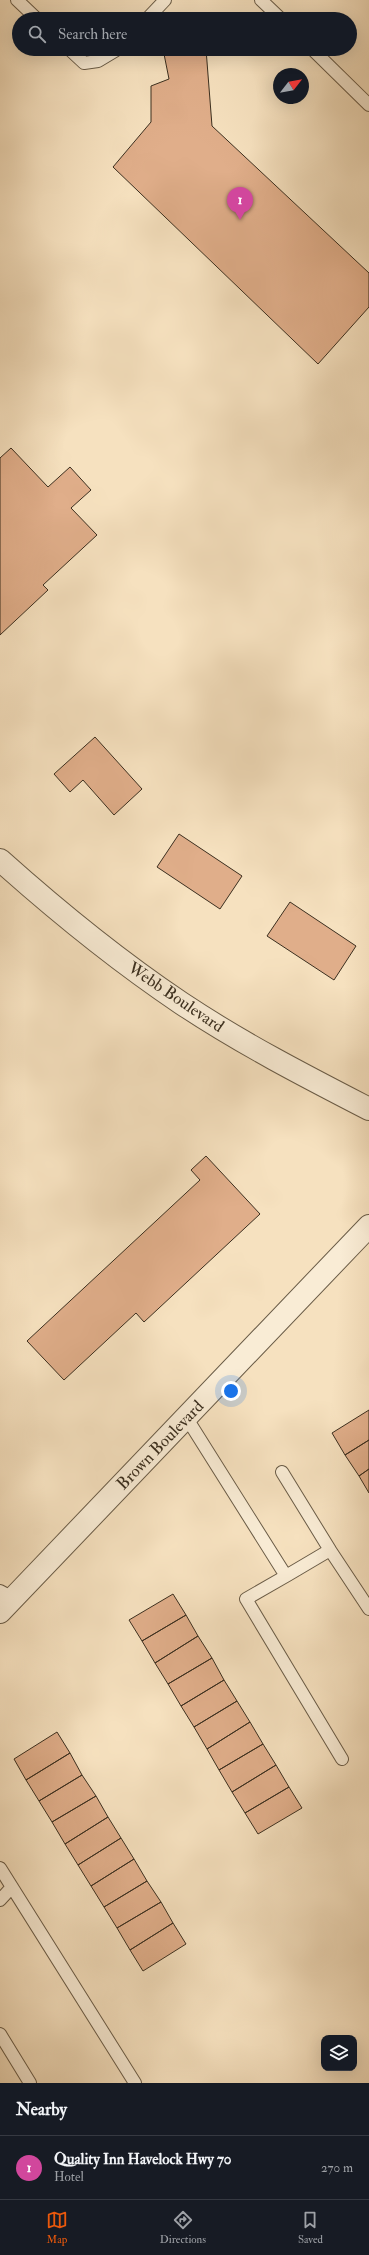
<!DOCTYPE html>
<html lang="en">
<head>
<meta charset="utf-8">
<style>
	:root { --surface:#171b24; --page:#242831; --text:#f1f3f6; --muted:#9ea1a6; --line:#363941; --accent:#ea580c }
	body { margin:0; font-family:"IM FELL Double Pica",serif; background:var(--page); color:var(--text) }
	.controls { position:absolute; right:12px; bottom:12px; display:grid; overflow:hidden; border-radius:8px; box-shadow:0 4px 16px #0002 }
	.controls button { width:36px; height:36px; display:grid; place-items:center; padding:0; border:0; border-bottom:1px solid var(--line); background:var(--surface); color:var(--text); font:20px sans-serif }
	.compass { position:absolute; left:273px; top:68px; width:36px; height:36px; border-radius:50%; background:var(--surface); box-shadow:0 4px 16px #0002; rotate:59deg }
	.you { position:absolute; left:231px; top:1391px; width:14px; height:14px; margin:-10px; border:3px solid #fff; border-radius:50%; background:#1a73e8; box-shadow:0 0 0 6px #1a73e833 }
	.badge { display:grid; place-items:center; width:26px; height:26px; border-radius:50%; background:var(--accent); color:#fff; font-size:13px; font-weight:700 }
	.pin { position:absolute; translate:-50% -33px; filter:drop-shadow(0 1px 2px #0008) }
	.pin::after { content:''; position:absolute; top:21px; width:14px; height:12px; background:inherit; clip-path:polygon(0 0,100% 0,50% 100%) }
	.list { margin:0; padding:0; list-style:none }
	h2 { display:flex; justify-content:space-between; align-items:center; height:52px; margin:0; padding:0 16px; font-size:17px }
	h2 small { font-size:13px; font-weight:400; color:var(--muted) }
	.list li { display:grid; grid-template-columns:26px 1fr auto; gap:12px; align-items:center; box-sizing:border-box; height:64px; padding:0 16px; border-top:1px solid var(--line) }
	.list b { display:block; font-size:15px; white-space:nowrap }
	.list p { margin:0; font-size:13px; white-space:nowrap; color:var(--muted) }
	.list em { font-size:13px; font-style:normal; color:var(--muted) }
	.icon { flex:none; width:22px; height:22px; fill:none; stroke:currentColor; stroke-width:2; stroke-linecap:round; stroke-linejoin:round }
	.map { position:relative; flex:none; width:369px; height:2083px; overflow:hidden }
	.search { position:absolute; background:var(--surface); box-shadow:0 4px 16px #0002; left:12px; right:12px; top:12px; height:44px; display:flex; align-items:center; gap:10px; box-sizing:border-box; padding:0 14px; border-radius:22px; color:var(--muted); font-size:15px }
	.sheet { height:116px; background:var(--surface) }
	nav { display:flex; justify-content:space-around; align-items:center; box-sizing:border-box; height:56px; border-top:1px solid var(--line); background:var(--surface); font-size:11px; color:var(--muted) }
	nav a { display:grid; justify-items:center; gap:2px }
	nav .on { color:var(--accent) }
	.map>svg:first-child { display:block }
	.building { fill:#e0ae8a; stroke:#3b2f1f }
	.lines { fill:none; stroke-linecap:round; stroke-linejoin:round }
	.service-casing { stroke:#6a5c47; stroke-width:14 }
	.minor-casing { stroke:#6a5c47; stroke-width:24 }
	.tertiary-casing { stroke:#6a5c47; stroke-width:24 }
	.service { stroke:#f9ecd5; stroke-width:12 }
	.minor { stroke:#f9ecd5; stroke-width:22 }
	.tertiary { stroke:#f9ecd5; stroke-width:22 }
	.labels { text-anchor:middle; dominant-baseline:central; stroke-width:3; stroke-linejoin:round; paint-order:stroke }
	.street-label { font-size:17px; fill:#3b2f1f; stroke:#f9ecd5 }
</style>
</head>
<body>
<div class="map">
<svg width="369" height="2083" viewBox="0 0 369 2083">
	<rect width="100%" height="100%" fill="#f6e1bf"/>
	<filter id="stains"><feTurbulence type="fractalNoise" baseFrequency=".005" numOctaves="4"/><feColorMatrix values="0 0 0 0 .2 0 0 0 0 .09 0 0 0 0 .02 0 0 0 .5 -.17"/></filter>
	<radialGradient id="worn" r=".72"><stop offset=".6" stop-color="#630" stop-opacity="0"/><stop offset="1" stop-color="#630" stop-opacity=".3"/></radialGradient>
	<path class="building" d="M163,49H206L212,126L369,273V307L318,364L113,167L151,122V86L169,79Z
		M11,448L48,487L70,467L91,490L71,508L97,535L43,585L48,590L0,635V458Z
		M95,737L142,789L114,815L83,780L70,792L54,774Z
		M179,834L242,876L220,909L157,867Z
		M290,902L356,946L334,980L267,936Z
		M206,1156L260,1214L144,1322L136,1313L64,1380L27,1341L200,1180L191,1170Z
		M369,1410V1440L345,1455L332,1433Z
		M369,1440V1469L359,1476L345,1455Z
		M369,1469V1493L359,1476Z
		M173,1594L186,1615L142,1641L129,1620Z
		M186,1615L198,1636L155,1663L142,1641Z
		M198,1636L212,1658L168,1684L155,1663Z
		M212,1658L224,1680L181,1706L168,1684Z
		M224,1680L237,1701L194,1727L181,1706Z
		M237,1701L250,1722L207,1749L194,1727Z
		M250,1722L263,1744L219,1770L207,1749Z
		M57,1732L70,1753L26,1780L14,1759Z
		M263,1744L276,1765L232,1792L219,1770Z
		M70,1753L82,1775L39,1801L26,1780Z
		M276,1765L289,1787L245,1813L232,1792Z
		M82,1775L96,1796L52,1822L39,1801Z
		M289,1787L302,1808L258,1834L245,1813Z
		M96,1796L108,1817L65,1844L52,1822Z
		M108,1817L121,1838L78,1865L65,1844Z
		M121,1838L134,1859L91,1886L78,1865Z
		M134,1859L147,1881L104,1907L91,1886Z
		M147,1881L161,1902L117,1928L104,1907Z
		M161,1902L173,1923L130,1950L117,1928Z
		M173,1923L186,1944L143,1971L130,1950Z"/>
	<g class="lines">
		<defs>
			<path id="service" d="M17,0L37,19
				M261,0L281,19
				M147,19L165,0
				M69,49L84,63L98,61L118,49
				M312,49L369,105
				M186,1417L286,1576L330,1550L282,1472
				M330,1550L369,1609
				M286,1576L246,1599L342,1759
				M0,1591L13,1598
				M0,1868L135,2083
				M0,1900L12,1887
				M0,2034L30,2083"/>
			<path id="minor" d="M0,1612L369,1226"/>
			<path id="tertiary" d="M0,860C57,911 117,960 181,1003C241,1043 305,1076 369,1109"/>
		</defs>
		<use href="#service" class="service-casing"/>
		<use href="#minor" class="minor-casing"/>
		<use href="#tertiary" class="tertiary-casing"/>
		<use href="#service" class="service"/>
		<use href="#minor" class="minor"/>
		<use href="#tertiary" class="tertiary"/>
	</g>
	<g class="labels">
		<g class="street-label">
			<text transform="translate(176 997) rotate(34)">Webb Boulevard</text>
			<text transform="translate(160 1445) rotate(-46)">Brown Boulevard</text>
		</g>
	</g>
	<rect width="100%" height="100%" filter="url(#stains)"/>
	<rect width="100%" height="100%" fill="url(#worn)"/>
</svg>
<div class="controls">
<button><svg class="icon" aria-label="layers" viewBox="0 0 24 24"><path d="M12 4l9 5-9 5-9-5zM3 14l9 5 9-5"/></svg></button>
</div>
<svg class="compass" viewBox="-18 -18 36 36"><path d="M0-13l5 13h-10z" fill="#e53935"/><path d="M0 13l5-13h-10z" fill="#9ea1a6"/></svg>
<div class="you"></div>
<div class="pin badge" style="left:240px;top:220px;background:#d1479c">1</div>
<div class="search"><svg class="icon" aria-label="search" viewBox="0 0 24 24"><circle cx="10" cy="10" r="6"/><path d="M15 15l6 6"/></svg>Search here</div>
</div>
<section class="sheet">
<h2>Nearby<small></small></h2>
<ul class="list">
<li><span class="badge" style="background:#d1479c">1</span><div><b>Quality Inn Havelock Hwy 70</b><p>Hotel</p></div><em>270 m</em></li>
</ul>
</section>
<nav>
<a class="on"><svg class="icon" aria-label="map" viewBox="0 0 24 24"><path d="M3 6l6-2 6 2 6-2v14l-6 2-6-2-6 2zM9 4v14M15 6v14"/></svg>Map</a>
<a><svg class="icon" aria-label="directions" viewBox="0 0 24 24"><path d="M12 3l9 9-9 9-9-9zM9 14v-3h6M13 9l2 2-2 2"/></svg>Directions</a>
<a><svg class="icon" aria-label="saved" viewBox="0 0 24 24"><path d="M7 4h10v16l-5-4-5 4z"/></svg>Saved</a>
</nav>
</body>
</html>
